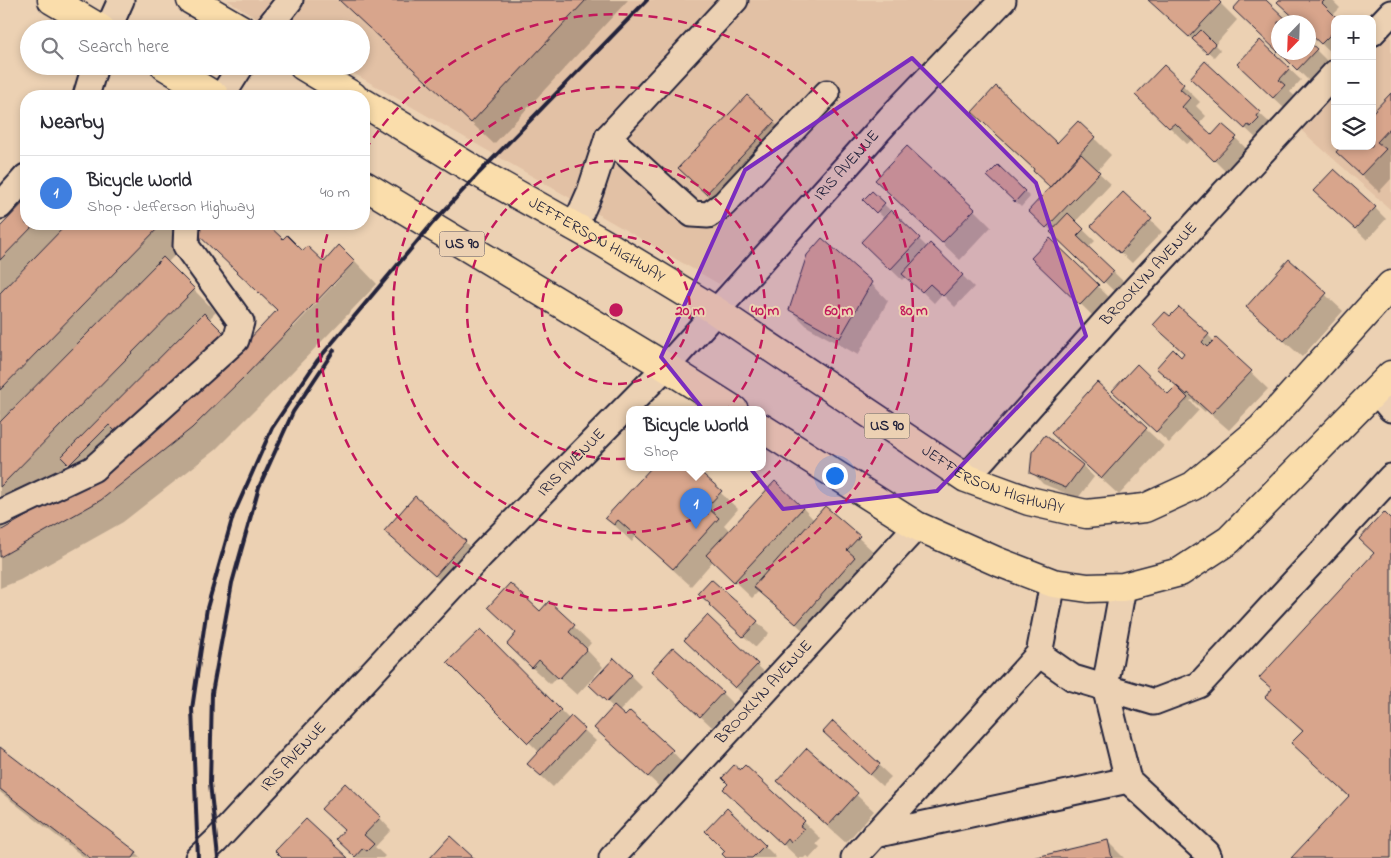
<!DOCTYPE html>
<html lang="en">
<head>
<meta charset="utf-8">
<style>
	:root { --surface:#fff; --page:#f2f2f3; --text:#2b2b33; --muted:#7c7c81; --line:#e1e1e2; --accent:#22223b }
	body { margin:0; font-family:"Indie Flower",sans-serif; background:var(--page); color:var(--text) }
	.controls { position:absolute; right:15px; top:15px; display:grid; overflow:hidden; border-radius:10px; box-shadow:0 2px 8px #0003 }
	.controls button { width:45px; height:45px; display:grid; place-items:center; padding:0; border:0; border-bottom:1px solid var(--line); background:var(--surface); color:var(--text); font:25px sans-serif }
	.compass { position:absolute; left:1271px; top:15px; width:45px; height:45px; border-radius:50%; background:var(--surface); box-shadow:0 2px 8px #0003; rotate:203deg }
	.you { position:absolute; left:834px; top:475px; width:18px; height:18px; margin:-12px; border:4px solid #fff; border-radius:50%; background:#1a73e8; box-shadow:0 0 0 8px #1a73e833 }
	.badge { display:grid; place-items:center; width:32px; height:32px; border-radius:50%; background:var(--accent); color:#fff; font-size:16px; font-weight:700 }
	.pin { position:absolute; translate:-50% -41px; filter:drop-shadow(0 1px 2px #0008) }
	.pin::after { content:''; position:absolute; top:26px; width:18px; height:15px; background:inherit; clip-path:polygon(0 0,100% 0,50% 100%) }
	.popup { position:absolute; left:626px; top:406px; width:140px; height:65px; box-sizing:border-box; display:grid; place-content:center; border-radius:10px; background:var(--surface); filter:drop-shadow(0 1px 4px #0005); font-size:16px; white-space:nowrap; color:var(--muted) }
	.popup b { font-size:19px; color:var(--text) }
	.popup::after { content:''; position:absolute; left:50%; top:100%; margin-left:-10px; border:10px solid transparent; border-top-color:var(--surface) }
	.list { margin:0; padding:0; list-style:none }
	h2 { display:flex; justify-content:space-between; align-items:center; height:65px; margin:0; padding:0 20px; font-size:21px }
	h2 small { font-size:16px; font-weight:400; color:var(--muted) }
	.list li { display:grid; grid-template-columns:32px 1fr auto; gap:15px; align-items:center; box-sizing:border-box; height:75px; padding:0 20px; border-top:1px solid var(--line) }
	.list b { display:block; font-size:19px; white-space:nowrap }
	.list p { margin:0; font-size:16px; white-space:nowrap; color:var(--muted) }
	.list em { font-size:16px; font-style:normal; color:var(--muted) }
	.icon { flex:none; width:28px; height:28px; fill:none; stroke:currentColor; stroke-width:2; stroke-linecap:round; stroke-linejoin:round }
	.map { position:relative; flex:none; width:1391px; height:858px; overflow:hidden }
	.search { position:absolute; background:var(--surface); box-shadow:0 2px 8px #0003; left:20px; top:20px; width:350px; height:55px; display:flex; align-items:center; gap:12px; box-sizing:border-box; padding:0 18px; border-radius:28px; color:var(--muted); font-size:19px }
	.panel { position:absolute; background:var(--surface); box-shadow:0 2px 8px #0003; left:20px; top:90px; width:350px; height:140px; border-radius:20px }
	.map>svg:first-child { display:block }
	.built { fill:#e2c1a5 }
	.shadow { fill:#0003; fill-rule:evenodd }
	.building { fill:#d8a58c; stroke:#22223b }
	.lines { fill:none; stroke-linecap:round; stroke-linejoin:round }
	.minor-casing { stroke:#22223b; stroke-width:29 }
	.major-casing { stroke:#22223b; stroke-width:31 }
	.minor { stroke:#ecd1b3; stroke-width:25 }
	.major { stroke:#faddab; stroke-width:28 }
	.rail { stroke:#22223b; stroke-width:4 }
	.marked { fill:#7b2cbf; fill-opacity:0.2; stroke:#7b2cbf; stroke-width:4; stroke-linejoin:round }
	.ring { fill:none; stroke:#c2185b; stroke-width:2.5; stroke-dasharray:9 6 }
	.labels { text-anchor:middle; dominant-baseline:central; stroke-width:4; stroke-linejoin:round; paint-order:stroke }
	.shield { fill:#ecd1b3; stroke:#5f565f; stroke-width:1 }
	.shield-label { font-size:15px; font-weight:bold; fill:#22223b }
	.street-label { font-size:16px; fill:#22223b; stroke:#ecd1b3 }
	.centre { fill:#c2185b; stroke:#ecd1b3; stroke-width:2.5 }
	.ring-label { font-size:15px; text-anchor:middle; font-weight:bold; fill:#c2185b; stroke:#ecd1b3; stroke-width:4; stroke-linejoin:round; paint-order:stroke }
</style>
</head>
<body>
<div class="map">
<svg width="1391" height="858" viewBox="0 0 1391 858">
	<rect width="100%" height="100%" fill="#ecd1b3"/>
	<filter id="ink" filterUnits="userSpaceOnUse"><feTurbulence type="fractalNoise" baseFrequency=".02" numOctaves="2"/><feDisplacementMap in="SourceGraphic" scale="10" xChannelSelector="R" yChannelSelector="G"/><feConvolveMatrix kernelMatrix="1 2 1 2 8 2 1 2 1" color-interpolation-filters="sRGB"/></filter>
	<g filter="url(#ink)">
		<path class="built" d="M227,0H986L719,284L341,66H361V29H276Z
			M1391,33V210L1302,131L1335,95V146H1372V54Z"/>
		<path class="shadow" d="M340,0H628L494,144Z
			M1149,0H1217L1237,20L1215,45L1220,50L1214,57L1208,52L1207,53Z
			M1243,0H1264L1288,22H1278V51L1246,20Z
			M1281,0H1334L1333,1L1340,8L1333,15L1335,19V53L1333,55L1308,31V22H1300L1279,2Z
			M1260,42L1301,80L1290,92L1296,97L1285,109L1250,76Z
			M1308,42L1328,62L1309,81L1280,52H1308Z
			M1164,67L1200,102L1196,106L1206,116L1199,124L1212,136L1222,125L1253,155L1232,178L1193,139L1187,144L1154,112Z
			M1203,89L1259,113L1271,124L1257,139Z
			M1391,95V179L1379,192L1355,169L1372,146Z
			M747,97L792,139L724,210L697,185Z
			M1094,138L1111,155L1097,171L1111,184L1075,222L1095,241L1088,248L1125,283L1116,293L1030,210L1051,188L1034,171L1057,145Z
			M998,167L1030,197L1021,207L989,176Z
			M872,193L890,210L883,217L865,200Z
			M1123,193L1162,232L1132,263L1104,237Z
			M894,197L974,210L991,227L960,260Z
			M26,202V224H257L263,229L324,264L355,261L377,284L267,398L215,450L123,522L20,580L0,588V229ZM197,233L278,311L240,350L209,319L216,312L167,263ZM342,272L344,274L293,328L291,326ZM68,462L88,482L0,531Z
			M1327,202L1375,208L1386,219L1367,240Z
			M891,212L927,247L962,275L974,287L955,307L942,294L934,303L906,276L902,280L874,253Z
			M1050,240L1110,298L1092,315L1033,258Z
			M1289,261L1343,311L1302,357L1265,324Z
			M871,283L888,301L858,355L808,327L790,309Z
			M1170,318L1208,335L1214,341L1216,339L1268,389L1229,430L1206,410L1205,412L1192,400L1190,401L1199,410L1169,443L1125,402L1169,395L1177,386L1158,368L1181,358L1185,354L1155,325Z
			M1097,384L1164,446L1119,495L1070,450Z
			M1045,436L1083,466L1094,477L1078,498L1043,484L1032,472Z
			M652,468H694L738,509L724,525L730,531L803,508L814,520L825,507L876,554L814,640L759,591L752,598L713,561L691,586L636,536L632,542L607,518Z
			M1391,520V858H1293L1349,797L1293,743L1303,732L1266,697L1376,554Z
			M386,531L465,542L482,559L453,592Z
			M549,603L591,643L586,649L603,667L577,695L557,677L550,684L525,661L517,634Z
			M722,617L757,622L769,633L756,647Z
			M481,631L570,720L571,718L596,741L553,787L540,775L539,752L449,662Z
			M697,651L757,665L769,676L747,698Z
			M631,676L642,687L619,712L672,751L683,763L660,787L607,739L614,708L602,697Z
			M664,682L722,693L733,704L712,727Z
			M833,723L891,777L882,786L836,744Z
			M0,748L136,853L141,858H85L0,792Z
			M807,750L874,811L846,843L796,798Z
			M729,784L804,822L821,839L816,844L820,847L810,858L806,856L804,858H798L742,806Z
			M727,809L776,857L775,858H728Z
			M380,818L391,830L375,847L385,856L383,858H357L337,839Z
			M1108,842L1124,858H1038Z"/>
		<path class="building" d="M339,0H586L471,123Z
			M1148,0H1218L1221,3L1189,37Z
			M1241,0H1266L1289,22H1278V52L1233,9Z
			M1279,0H1325L1322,3L1338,19H1335V30L1321,44L1308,32V22H1299L1277,2Z
			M1201,30L1215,44L1207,53L1192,39Z
			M1260,40L1290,68L1279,80L1285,85L1273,98L1237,64Z
			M1308,41L1317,49L1297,70L1279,52H1308Z
			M1205,61L1260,112L1257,116L1259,119L1251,127L1248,125L1245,129L1190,78Z
			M1164,65L1184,84L1180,89L1190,98L1182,107L1212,135L1222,124L1237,137L1214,161L1175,123L1169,128L1135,95Z
			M996,86L1057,143L1078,121L1095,137L1050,187L1033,171L1034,169L972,112Z
			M1391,93V127L1377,142L1386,149L1361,175L1336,152L1341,146H1372V113Z
			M747,95L775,121L706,194L678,168Z
			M907,146L975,209L942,243L875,180Z
			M1081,154L1100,172L1046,228L1028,211Z
			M998,165L1025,191L1015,202L987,176Z
			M1334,169L1376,207L1355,229L1313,191Z
			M872,191L885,203L876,213L863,200Z
			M1123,192L1152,219L1120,253L1091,226Z
			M26,200V224H35L0,260V227Z
			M891,210L920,238L890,270L861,242Z
			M1068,213L1084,229L1077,236L1114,271L1103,283L1050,232Z
			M67,224H162L0,390V293Z
			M204,224H259L263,227L267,224L283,239L287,235L303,251L307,246L324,262L339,245L355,261L245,376L192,428L101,500L0,557V531L88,481L177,410L230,360L277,310L195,232Z
			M822,238L872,282L840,338L789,310L807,255Z
			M1050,238L1099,285L1080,305L1031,258Z
			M930,243L963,275L943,296L930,284L922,292L902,274Z
			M163,257L195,289L0,487V422Z
			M1289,259L1327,293L1284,341L1246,307Z
			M1179,307L1209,334L1202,342L1207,347L1216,338L1252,371L1211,414L1188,393L1187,395L1156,368L1173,349L1181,357L1184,353L1153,325L1165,312L1170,316Z
			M204,313L224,333L145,413L141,409L117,433L109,425L69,465L61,457Z
			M1137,364L1168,394L1176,386L1188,398L1156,432L1112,391Z
			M1097,382L1147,428L1101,479L1051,433Z
			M1045,435L1083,465L1066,488L1030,473L1032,452Z
			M651,468H696L722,491L707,507L719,518L673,569L618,520L614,525L605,518Z
			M775,481L803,508L734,582L706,555Z
			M415,496L466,541L435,576L384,531Z
			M825,506L860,536L847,550L855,557L796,624L753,587Z
			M1384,512L1391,519V858H1291L1349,796L1291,743L1303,731L1265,697L1272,689L1259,678L1374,553L1359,539Z
			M711,579L758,621L743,637L709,605L710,604L698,593Z
			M510,583L540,611L549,601L575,625L569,632L587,649L559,679L539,660L532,668L507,644L516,633L488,607Z
			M707,615L758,664L735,688L684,640Z
			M481,629L561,710L528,743L447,662Z
			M673,647L723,692L700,717L651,671Z
			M614,658L632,675L607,702L589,685Z
			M614,706L625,716L630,711L673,750L648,777L594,728Z
			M571,716L585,729L541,776L527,764Z
			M833,721L880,764L870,775L823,732Z
			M0,747L137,852L133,858H90L0,789Z
			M807,748L858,793L828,826L777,781Z
			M734,765L740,770L745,765L805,821L800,826L804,829L791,843L788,839L783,845L723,789L728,784L722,778Z
			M345,783L381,817L364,835L374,844L367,851L363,848L355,857L336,839L344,830L321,809Z
			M727,808L765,845L752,858H726L722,854L725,851L705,831Z
			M306,819L348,858H282L275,851Z
			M450,836L474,858H430Z
			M1108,840L1112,858H1032Z"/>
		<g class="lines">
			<defs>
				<g id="minor">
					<path d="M108,29L121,0"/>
					<path d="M267,29L290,0"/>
					<path d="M1372,33L1391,13"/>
					<path d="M86,96L95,66"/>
					<path d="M222,96L241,66"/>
					<path d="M608,137L692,214L708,215L724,204L827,93"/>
					<path d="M0,206L26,177"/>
					<path d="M575,226L590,192L608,137L735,0"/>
					<path d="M1376,391L1391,409"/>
					<path id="s1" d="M966,478L1105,322L1335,73"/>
					<path d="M0,513L93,469L236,340L241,322L186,246L187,224"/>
					<path d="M1039,654L1073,678L1154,702L1199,685L1391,477"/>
					<path d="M1128,780L1207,853L1209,858"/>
					<path d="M874,835L1128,780L1105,687L1123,587"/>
					<path id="s2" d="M198,858L216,841L482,554L666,367L890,118L1003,0"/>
					<path id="s3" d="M612,858L917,526"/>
					<path d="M854,858L1039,654L1053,583"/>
				</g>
				<g id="major">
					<path d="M52,0L101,29"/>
					<path d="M191,0L241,29"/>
					<path d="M165,66L215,96"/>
					<path d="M303,66L353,96"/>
					<path id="s4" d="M364,103L479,173L602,242L716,311L966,478L1029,501L1086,514L1145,508L1193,486L1262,428L1391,285"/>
					<path d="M364,185L666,367L734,410"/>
					<path d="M762,428L917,526L996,561L1053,583L1088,588L1123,587L1180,572L1229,540L1391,375"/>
				</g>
			</defs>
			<use href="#minor" class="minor-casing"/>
			<use href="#major" class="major-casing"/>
			<use href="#minor" class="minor"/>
			<use href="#major" class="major"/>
			<path class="rail" d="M198,858L192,709L207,608L233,516L272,428L317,361L431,225L479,173L647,0
				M218,858L210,783L212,693L232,583L259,487L293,412L334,350"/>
		</g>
	</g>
	<path class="marked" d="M912,58L1036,183L1086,336L937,491L783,509L661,357L745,170Z"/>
	<g class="ring">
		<circle cx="616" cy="310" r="74"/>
		<circle cx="616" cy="310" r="149"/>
		<circle cx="616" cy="310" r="223"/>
		<path d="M365 150A298 298 0 1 1 330 225"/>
	</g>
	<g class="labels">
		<g class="shield">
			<rect x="439.5" y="231.5" width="45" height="25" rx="4"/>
			<rect x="864.5" y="413.5" width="45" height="25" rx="4"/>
		</g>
		<g class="shield-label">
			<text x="462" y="244">US 90</text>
			<text x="887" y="426">US 90</text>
		</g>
		<g class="street-label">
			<text stroke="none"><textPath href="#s2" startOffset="949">IRIS AVENUE</textPath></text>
			<text stroke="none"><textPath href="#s4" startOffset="270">JEFFERSON HIGHWAY</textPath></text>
			<text stroke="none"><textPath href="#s1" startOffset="274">BROOKLYN AVENUE</textPath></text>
			<text stroke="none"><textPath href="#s2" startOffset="544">IRIS AVENUE</textPath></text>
			<text stroke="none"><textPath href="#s4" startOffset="735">JEFFERSON HIGHWAY</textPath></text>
			<text stroke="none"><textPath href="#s3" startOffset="225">BROOKLYN AVENUE</textPath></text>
			<text stroke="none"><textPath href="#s2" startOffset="139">IRIS AVENUE</textPath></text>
		</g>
	</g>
	<circle cx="616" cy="310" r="8" class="centre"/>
	<g class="ring-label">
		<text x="690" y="315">20 m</text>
		<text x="765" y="315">40 m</text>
		<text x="839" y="315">60 m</text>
		<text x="914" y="315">80 m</text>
	</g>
</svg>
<div class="controls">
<button>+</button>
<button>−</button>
<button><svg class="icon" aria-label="layers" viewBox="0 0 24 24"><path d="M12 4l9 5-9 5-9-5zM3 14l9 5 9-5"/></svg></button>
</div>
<svg class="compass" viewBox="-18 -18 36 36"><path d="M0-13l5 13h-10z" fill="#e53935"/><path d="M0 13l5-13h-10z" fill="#7c7c81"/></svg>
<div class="you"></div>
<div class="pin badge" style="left:696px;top:529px;background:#3f7fe0">1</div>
<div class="popup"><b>Bicycle World</b>Shop</div>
<div class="search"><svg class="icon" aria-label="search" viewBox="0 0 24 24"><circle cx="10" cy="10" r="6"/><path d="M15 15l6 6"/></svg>Search here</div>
<section class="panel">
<h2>Nearby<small></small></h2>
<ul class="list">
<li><span class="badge" style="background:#3f7fe0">1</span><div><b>Bicycle World</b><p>Shop · Jefferson Highway</p></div><em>40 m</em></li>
</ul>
</section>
</div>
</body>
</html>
